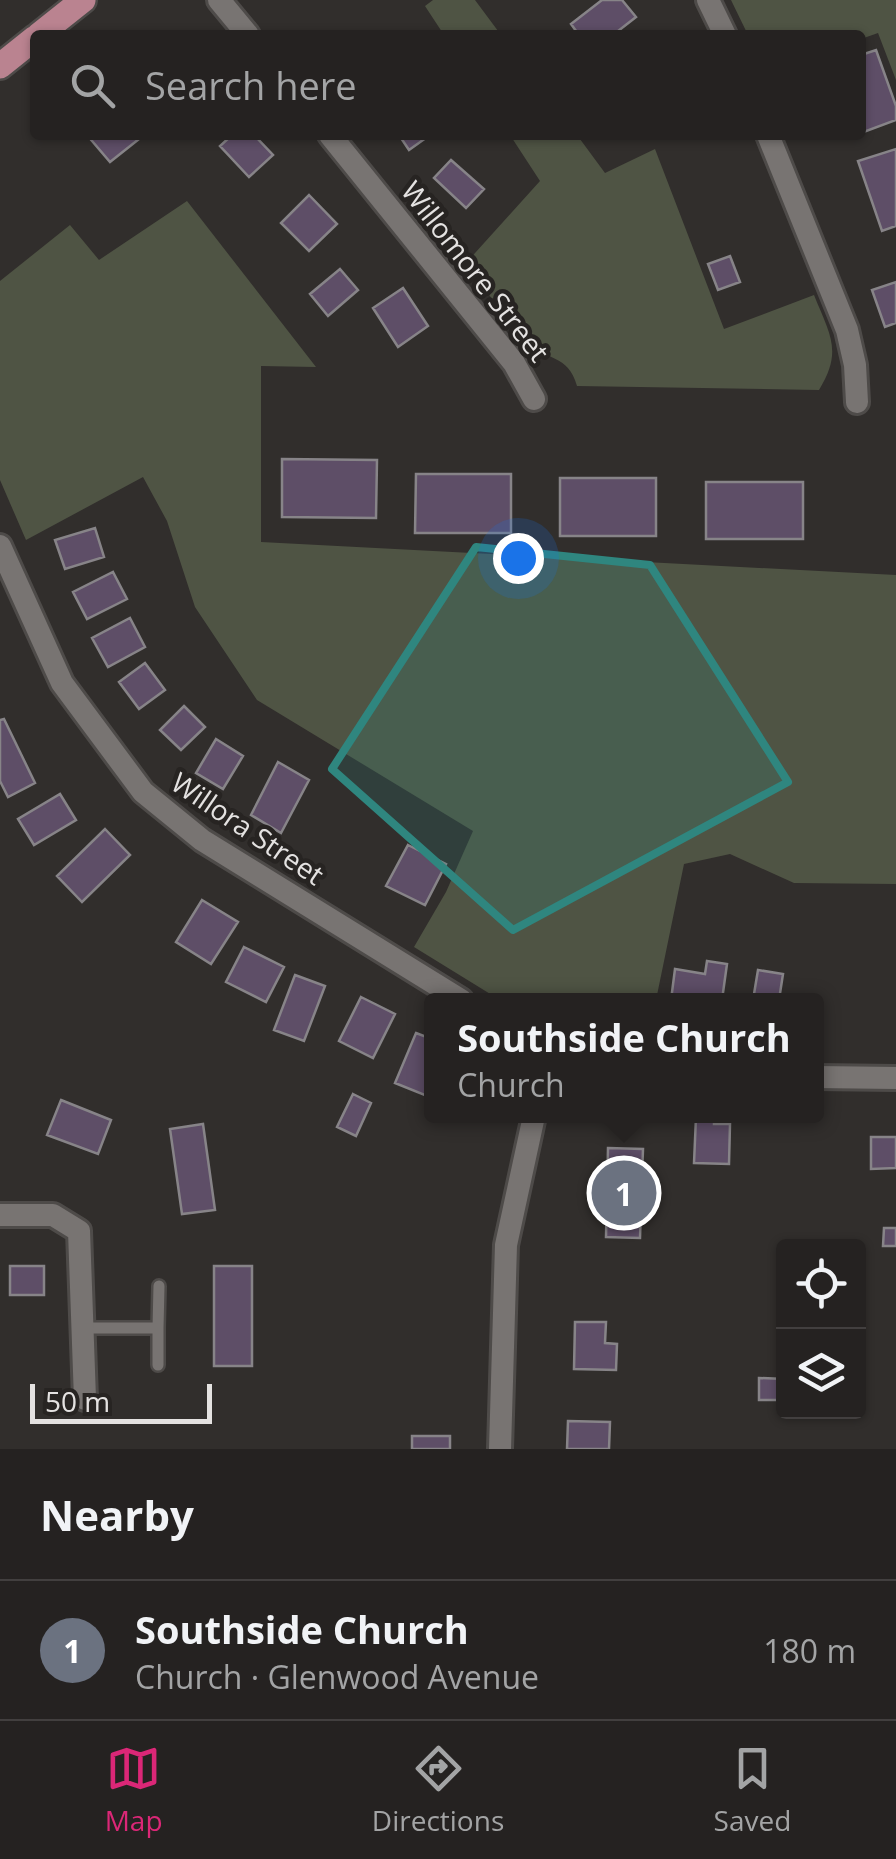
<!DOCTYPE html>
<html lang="en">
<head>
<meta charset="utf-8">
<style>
	:root { --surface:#252221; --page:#312f2e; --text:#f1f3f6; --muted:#a3a4a5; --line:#423f3f; --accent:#db2777 }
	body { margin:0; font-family:"Open Sans",sans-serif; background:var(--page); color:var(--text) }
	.controls { position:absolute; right:30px; bottom:30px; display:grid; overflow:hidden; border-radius:10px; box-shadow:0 2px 8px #0004 }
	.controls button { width:90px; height:90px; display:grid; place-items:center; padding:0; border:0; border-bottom:2px solid var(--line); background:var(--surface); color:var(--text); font:50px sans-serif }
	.scale { position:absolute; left:30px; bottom:25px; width:182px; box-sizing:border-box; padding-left:10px; border:5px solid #e4e2e1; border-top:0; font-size:28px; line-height:35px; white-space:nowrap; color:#e4e2e1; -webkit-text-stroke:8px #272422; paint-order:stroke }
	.you { position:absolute; left:518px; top:558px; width:35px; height:35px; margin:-25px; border:8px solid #fff; border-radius:50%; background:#1a73e8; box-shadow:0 0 0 15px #1a73e833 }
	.badge { display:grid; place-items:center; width:65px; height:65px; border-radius:50%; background:var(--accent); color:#fff; font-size:32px; font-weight:700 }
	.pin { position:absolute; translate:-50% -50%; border:5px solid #fff; box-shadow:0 2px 10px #0006 }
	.popup { position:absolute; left:424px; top:993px; width:400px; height:130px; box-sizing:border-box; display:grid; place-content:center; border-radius:10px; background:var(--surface); filter:drop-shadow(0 2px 8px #0005); font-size:32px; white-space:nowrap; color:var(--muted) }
	.popup b { font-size:38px; color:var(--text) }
	.popup::after { content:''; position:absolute; left:50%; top:100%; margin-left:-20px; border:20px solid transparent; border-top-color:var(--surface) }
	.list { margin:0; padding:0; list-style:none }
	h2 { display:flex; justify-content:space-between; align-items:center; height:130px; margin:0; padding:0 40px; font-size:42px }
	h2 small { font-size:32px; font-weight:400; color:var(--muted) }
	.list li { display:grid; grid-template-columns:65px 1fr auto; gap:30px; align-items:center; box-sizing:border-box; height:140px; padding:0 40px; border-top:2px solid var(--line) }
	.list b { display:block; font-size:38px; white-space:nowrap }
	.list p { margin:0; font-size:32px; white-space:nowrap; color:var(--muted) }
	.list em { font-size:32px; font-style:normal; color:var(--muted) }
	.icon { flex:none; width:55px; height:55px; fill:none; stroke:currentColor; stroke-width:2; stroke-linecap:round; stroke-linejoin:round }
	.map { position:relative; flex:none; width:896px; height:1449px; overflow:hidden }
	.search { position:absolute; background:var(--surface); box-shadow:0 2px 8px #0004; left:30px; right:30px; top:30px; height:110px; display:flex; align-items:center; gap:25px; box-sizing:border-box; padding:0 35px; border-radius:10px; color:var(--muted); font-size:38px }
	.sheet { height:270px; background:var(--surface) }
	nav { display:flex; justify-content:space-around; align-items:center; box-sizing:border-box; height:140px; border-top:2px solid var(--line); background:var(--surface); font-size:28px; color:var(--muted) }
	nav a { display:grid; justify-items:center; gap:5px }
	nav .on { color:var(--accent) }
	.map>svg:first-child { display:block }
	.green { fill:#4f5444 }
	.building { fill:#5e4e67; stroke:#878488; stroke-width:2.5 }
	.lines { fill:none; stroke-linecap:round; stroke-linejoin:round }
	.lane-casing { stroke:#4e4b49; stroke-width:16 }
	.street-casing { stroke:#4e4b49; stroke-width:28 }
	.primary-casing { stroke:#4e4b49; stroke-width:30 }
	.lane { stroke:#787472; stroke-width:11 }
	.street { stroke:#787472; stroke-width:22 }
	.primary { stroke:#ba8390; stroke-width:25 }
	.marked { fill:#2f867f; fill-opacity:0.2; stroke:#2f867f; stroke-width:8; stroke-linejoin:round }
	.labels { text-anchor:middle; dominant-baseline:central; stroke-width:9; stroke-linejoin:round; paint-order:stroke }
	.street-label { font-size:28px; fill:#e4e2e1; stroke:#272422 }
</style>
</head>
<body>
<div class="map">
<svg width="896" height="1449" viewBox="0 0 896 1449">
	<rect width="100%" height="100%" fill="#312e2c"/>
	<path class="green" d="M433,0H475L501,35H444L425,6Z
		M731,0H896V80L878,33L861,39V35H748Z
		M510,135H577L605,173L655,149L724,329L814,295C830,335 843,351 819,390L577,386C568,353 546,362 525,340C503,317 485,288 466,263L540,181Z
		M187,201L316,367L261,366V542L896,575V884L794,883L730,854L684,864L656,1000H500L414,947L446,892L473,831L257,700L195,607L167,521L143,477L26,540L0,480V281L70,225L99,260Z"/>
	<path class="building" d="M602,0H622L636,17L613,35H579L571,24Z
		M876,50L896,106V120L861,133V55Z
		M87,135H136L139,139L110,162Z
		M232,135H254L273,155L249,177L220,146Z
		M399,135H430L409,150Z
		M896,149V226L882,231L858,161Z
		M451,160L484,189L466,208L434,178Z
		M309,195L337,224L309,251L281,223Z
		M730,256L740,282L718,290L708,264Z
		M340,269L358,290L328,316L310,294Z
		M896,282V323L885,327L872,290Z
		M403,288L428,326L398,347L373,308Z
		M282,459L377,460L376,518L282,517Z
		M416,474H511V533H415Z
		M560,478H656V536H560Z
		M706,482H803V539H706Z
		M95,528L104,557L65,569L55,540Z
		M113,572L127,599L87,619L73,592Z
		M130,618L145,647L108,667L92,638Z
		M145,663L165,690L139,709L119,682Z
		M184,706L205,727L181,750L160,730Z
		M4,719L35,783L8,797L0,781V720Z
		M216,739L243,756L223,789L196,773Z
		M278,762L309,780L281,833L251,815Z
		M60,794L76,820L34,845L18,819Z
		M105,829L130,855L82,902L57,876Z
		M408,845L446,864L425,905L386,886Z
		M202,900L238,922L211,964L176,942Z
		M244,947L284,967L266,1002L226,982Z
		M707,961L727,964L722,1000H671L675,969L705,974Z
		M758,970L783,974L779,1000H753Z
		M295,975L325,986L304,1041L274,1030Z
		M361,997L395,1014L373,1058L339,1041Z
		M416,1033L432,1039V1098L395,1083Z
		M353,1094L371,1103L356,1136L337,1127Z
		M61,1100L111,1120L98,1154L47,1135Z
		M696,1117L714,1118V1124H730L729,1164L694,1163Z
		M203,1124L215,1210L182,1214L170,1129Z
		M871,1137H896V1168L871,1169Z
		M608,1148L643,1149L640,1238L606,1237Z
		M884,1228H896V1246H883Z
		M10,1266H44V1295H10Z
		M214,1266H252V1366H214Z
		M575,1322H606L605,1343L617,1344L616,1370L574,1369Z
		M759,1378L784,1379V1400H759Z
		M568,1421L610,1422L609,1449H567Z
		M412,1436H450V1449H412Z"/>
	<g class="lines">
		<defs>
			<path id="lane" d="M83,1328H158L159,1286
				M158,1328V1365"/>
			<path id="street" d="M219,0L248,35
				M708,0L725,35
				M330,135L514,363L534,399
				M768,135L847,330L855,365L857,402
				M0,546L62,683L143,792L202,840L461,1000
				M816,1077L896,1078
				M0,1215H53L79,1231L85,1399
				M500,1449L506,1245L534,1116"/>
			<path id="primary" d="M39,35L83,0
				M0,66L35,38"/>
		</defs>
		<use href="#lane" class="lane-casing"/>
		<use href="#street" class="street-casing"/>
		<use href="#primary" class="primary-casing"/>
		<use href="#lane" class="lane"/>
		<use href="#street" class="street"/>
		<use href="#primary" class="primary"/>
	</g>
	<path class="marked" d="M476,547L650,565L788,782L513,930L332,769Z"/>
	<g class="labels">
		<g class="street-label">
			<text transform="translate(476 271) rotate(52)">Willomore Street</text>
			<text transform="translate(248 828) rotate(34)">Willora Street</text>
		</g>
	</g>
</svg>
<div class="controls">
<button><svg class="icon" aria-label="locate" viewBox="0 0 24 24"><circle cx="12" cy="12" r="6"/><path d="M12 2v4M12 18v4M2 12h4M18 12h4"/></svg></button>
<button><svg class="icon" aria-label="layers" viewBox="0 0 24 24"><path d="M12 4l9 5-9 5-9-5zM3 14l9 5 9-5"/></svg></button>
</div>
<div class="scale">50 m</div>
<div class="you"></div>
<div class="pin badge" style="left:624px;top:1193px;background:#6b7280">1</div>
<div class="popup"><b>Southside Church</b>Church</div>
<div class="search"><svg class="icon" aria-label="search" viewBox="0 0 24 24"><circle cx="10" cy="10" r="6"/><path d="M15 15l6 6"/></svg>Search here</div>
</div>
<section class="sheet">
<h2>Nearby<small></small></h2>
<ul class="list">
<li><span class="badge" style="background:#6b7280">1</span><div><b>Southside Church</b><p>Church · Glenwood Avenue</p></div><em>180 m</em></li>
</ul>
</section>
<nav>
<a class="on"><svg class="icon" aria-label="map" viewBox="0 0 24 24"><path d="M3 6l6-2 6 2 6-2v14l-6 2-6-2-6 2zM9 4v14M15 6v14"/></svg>Map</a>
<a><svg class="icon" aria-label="directions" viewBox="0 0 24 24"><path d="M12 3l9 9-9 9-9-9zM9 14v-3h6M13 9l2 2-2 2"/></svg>Directions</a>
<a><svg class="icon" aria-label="saved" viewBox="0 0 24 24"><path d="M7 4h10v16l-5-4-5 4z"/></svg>Saved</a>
</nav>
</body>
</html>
